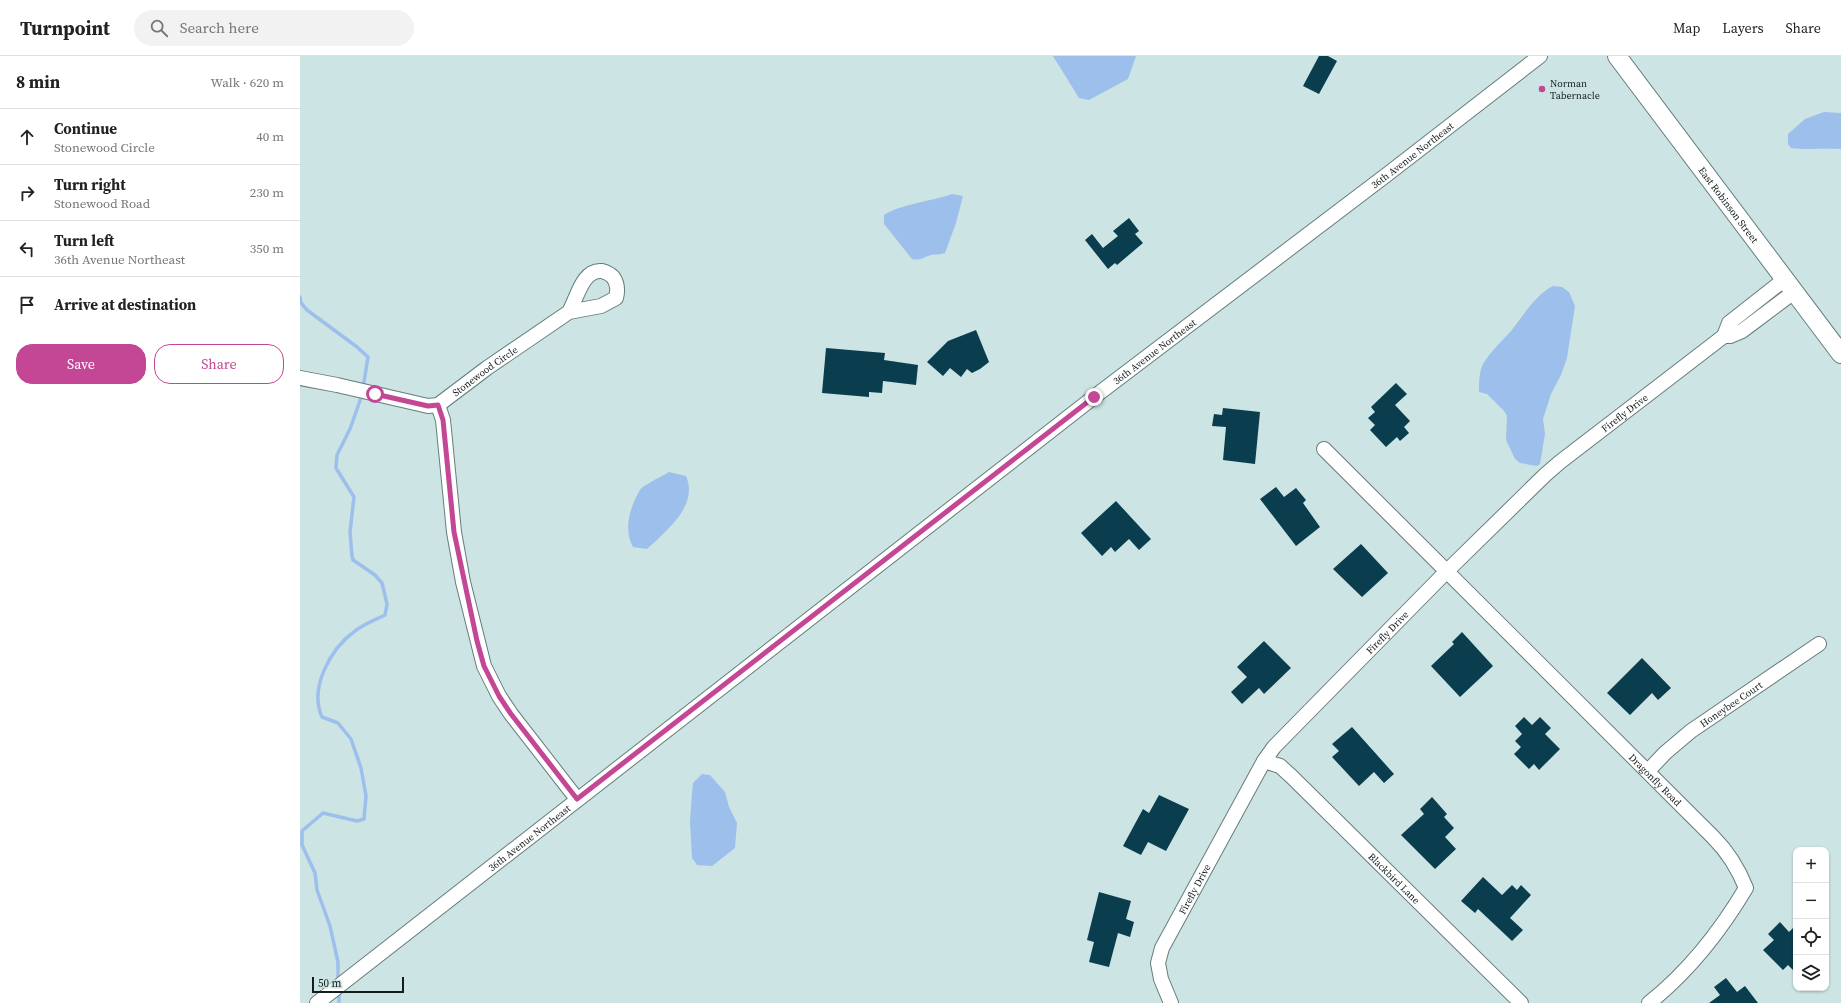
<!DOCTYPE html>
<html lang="en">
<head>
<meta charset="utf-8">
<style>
	:root { --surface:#fff; --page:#f2f2f2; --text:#222; --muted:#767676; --line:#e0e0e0; --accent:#c44796 }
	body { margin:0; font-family:"Source Serif 4",serif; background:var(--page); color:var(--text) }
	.controls { position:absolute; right:12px; bottom:12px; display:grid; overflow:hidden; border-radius:8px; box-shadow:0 1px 3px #0004 }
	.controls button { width:36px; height:36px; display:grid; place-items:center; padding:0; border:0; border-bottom:1px solid var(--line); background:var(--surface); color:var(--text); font:20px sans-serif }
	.scale { position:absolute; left:12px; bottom:10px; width:92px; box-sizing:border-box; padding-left:4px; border:2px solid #141d1d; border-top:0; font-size:11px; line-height:14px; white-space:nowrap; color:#141d1d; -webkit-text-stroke:3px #cce4e4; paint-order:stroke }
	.stop { position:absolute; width:12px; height:12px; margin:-9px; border:3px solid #c44796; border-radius:50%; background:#fff }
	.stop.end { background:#c44796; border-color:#fff; box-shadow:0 1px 4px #0008 }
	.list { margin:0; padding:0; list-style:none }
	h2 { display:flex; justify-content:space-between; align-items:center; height:52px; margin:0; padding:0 16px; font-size:17px }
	h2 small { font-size:13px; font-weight:400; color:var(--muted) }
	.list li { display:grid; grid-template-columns:26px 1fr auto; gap:12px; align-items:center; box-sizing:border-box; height:56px; padding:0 16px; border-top:1px solid var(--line) }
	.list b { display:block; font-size:15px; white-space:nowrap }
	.list p { margin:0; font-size:13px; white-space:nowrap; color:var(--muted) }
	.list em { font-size:13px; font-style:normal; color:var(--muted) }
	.actions { display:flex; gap:8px; padding:12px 16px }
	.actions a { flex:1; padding:9px 0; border:1px solid var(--accent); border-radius:16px; text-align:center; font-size:14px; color:var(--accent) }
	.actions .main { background:var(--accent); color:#fff }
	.icon { flex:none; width:22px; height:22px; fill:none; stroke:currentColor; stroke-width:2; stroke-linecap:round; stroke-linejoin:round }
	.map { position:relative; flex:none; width:1541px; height:947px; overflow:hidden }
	header { display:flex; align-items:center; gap:24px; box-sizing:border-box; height:56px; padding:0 20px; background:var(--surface); border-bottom:1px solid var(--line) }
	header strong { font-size:19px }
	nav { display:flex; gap:22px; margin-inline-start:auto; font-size:14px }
	.search { width:280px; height:36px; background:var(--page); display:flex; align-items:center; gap:10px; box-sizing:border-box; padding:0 14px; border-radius:22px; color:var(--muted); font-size:15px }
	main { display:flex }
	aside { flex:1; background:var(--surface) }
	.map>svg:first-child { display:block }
	.water { fill:#9dbfeb }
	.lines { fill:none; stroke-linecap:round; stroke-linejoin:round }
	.stream { stroke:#9dbfeb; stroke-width:3.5 }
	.building { fill:#0a3d4e }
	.minor-casing { stroke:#677c7c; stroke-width:16 }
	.tertiary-casing { stroke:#677c7c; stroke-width:20 }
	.minor { stroke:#fff; stroke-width:14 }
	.tertiary { stroke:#fff; stroke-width:18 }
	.route { stroke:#c44796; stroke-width:5 }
	.poi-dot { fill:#c44796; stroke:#cce4e4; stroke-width:1.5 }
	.labels { text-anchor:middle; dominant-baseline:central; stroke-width:4; stroke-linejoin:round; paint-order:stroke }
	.poi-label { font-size:10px; fill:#141d1d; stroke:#cce4e4; text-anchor:start }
	.street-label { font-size:10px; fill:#141d1d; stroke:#cce4e4 }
</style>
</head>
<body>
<header>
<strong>Turnpoint</strong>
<div class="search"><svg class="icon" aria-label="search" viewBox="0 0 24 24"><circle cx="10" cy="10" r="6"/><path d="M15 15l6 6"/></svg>Search here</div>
<nav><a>Map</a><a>Layers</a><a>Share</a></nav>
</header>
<main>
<aside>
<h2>8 min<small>Walk · 620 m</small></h2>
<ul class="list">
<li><svg class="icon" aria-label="ahead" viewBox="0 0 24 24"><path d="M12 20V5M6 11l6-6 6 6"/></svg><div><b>Continue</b><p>Stonewood Circle</p></div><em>40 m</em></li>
<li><svg class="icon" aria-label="right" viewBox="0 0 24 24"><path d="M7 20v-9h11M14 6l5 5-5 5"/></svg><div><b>Turn right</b><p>Stonewood Road</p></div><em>230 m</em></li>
<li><svg class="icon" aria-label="left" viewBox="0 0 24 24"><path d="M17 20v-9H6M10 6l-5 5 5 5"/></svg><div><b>Turn left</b><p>36th Avenue Northeast</p></div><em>350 m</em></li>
<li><svg class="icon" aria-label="arrive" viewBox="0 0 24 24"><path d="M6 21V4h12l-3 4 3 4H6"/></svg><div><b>Arrive at destination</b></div></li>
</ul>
<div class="actions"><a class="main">Save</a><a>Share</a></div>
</aside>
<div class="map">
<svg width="1541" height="947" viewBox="0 0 1541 947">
	<rect width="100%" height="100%" fill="#cce4e4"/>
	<path class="water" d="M753,0H836L828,23L789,44L779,42Z
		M1524,56L1541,57V93C1524,92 1509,94 1491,92L1488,88V78L1505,63Z
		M652,138L663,140L656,167L645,197C640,199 636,198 631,199C622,201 623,205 612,203L584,168V159C601,148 633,145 652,138Z
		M1253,230L1262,231L1269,236L1275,250L1267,302L1261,319L1251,338L1243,363L1245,378L1240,408L1237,410L1220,407L1215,403L1206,384L1207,360L1204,355L1187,338L1179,336C1179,327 1179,316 1183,308C1190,296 1202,285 1211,275C1224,259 1234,240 1253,230Z
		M369,416L386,420C399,450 366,475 347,493L333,491C323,473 330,451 340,434C343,429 363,420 369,416Z
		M402,718L410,719L425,736L429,751L437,767L435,792L412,810L397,809L392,802L390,766L392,737L393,727Z"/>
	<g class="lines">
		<path class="stream" d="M0,241L1,247L7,254L57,291L68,301L63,332
			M38,926V906L30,870L17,834L15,817L2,789V775L23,757L57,765L64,763L66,740L61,712L51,683L38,667L22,661C9,632 30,593 55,575C64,568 75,564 85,559L87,548L82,527L75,519L53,504L52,500L50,476L54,441L36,412L37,399L50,373L62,339
			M39,947V936"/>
	</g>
	<path class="building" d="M1019,0H1028L1037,5L1019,38L1003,30Z
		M829,162L839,175L835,178L843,187L817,209L815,207L808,213L785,184L792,178L803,192L818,180L813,175Z
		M676,274L689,306L680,313L672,317L667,313L661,321L650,312L643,320L627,306L648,285Z
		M526,292L585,297L584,304L618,309L616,329L583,325L582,337L569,336V341L522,337Z
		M1096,327L1107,338L1095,349L1110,365L1104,371L1109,377L1100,385L1097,381L1086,391L1070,374L1075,369L1068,362L1075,356L1071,351Z
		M923,352L960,356L955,408L923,404L926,371L912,370L914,358L922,359Z
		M976,431L984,441L996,432L1006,444L1003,447L1020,471L996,490L960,443Z
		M816,445L851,483L839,494L829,483L815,496L811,491L802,500L781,477Z
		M1061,488L1088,517L1062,541L1033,513Z
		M1162,576L1193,610L1160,641L1131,610L1154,588L1152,586Z
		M964,585L991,612L964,638L959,632L942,648L931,636L947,621L937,611Z
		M1342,602L1371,632L1358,644L1352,637L1330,659L1307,637Z
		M1224,661L1232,669L1240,661L1251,672L1245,678L1260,693L1239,714L1234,708L1229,713L1214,698L1221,691L1215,685L1222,678L1215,670Z
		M1052,671L1094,718L1084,727L1074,716L1059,730L1032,701L1039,695L1032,688Z
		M859,739L889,753L866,795L848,786L841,799L823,790L843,753L849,757Z
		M1132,741L1147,758L1144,761L1154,772L1145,781L1156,793L1135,813L1101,779L1124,758L1120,753Z
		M1183,821L1202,839L1212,829L1217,834L1221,829L1231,839L1210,862L1223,874L1212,885L1178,853L1175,857L1161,845Z
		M799,836L831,845L826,863L834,866L830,881L818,877L809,911L789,906L794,886L787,884Z
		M1480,866L1489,876L1496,869V917L1488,909L1483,914L1463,894L1474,884L1468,878Z
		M1426,922L1437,936L1445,930L1458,947H1409L1420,939L1414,931Z"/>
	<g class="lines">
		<defs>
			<g id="minor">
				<path d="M1424,280L1429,267L1485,223"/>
				<path id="s1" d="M0,322L37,329L128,350L138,349L187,312L269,256L301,250L316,242C318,234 318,228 313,221C310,218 306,216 302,215C282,213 277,243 269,256"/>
				<path d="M138,349L143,364L154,476L163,526L184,610L199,640L211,658L277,743"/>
				<path id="s2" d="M1024,393L1413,781C1428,796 1438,812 1446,832C1421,874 1388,916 1349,947"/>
				<path id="s3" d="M964,705L980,710L991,720L1221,947"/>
				<path id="s4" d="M1348,715L1365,697L1391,675L1519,588"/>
				<path id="s5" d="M17,947L794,341L1089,117L1240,0"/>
				<path id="s6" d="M871,947L861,923L858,907L862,892L964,705L974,691L1147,515L1245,419L1260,406L1424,280H1430L1442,275L1494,236"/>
			</g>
			<g id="tertiary">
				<path id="s7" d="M1317,0L1541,298"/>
			</g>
		</defs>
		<use href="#minor" class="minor-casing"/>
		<use href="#tertiary" class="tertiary-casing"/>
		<use href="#minor" class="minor"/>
		<use href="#tertiary" class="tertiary"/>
	</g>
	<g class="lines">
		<path class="route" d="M75,338L128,350L138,349L143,364L154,476L177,585L184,610L199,640L211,658L277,743L794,341"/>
	</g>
	<circle class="poi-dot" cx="1242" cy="33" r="4"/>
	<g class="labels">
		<g class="poi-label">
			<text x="1250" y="27">Norman<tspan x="1250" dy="12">Tabernacle</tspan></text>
		</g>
		<g class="street-label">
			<text stroke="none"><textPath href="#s5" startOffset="1385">36th Avenue Northeast</textPath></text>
			<text stroke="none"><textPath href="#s7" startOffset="186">East Robinson Street</textPath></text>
			<text stroke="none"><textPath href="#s5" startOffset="1061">36th Avenue Northeast</textPath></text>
			<text stroke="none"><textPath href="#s1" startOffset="199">Stonewood Circle</textPath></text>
			<text stroke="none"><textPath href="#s6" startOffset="773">Firefly Drive</textPath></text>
			<text stroke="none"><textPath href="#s6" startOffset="449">Firefly Drive</textPath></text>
			<text stroke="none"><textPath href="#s4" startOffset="107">Honeybee Court</textPath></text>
			<text stroke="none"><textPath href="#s2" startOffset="468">Dragonfly Road</textPath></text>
			<text stroke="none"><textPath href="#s5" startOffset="269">36th Avenue Northeast</textPath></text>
			<text stroke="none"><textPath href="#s3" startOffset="177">Blackbird Lane</textPath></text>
			<text stroke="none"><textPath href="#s6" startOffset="125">Firefly Drive</textPath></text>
		</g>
	</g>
</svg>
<div class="controls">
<button>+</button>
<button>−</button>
<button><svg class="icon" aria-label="locate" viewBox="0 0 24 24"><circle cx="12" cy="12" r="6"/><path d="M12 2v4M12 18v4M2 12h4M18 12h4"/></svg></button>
<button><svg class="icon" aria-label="layers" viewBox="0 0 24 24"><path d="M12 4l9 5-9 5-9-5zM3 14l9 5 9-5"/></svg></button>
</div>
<div class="scale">50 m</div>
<div class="stop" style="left:75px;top:338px"></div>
<div class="stop end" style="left:794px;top:341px"></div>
</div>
</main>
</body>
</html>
